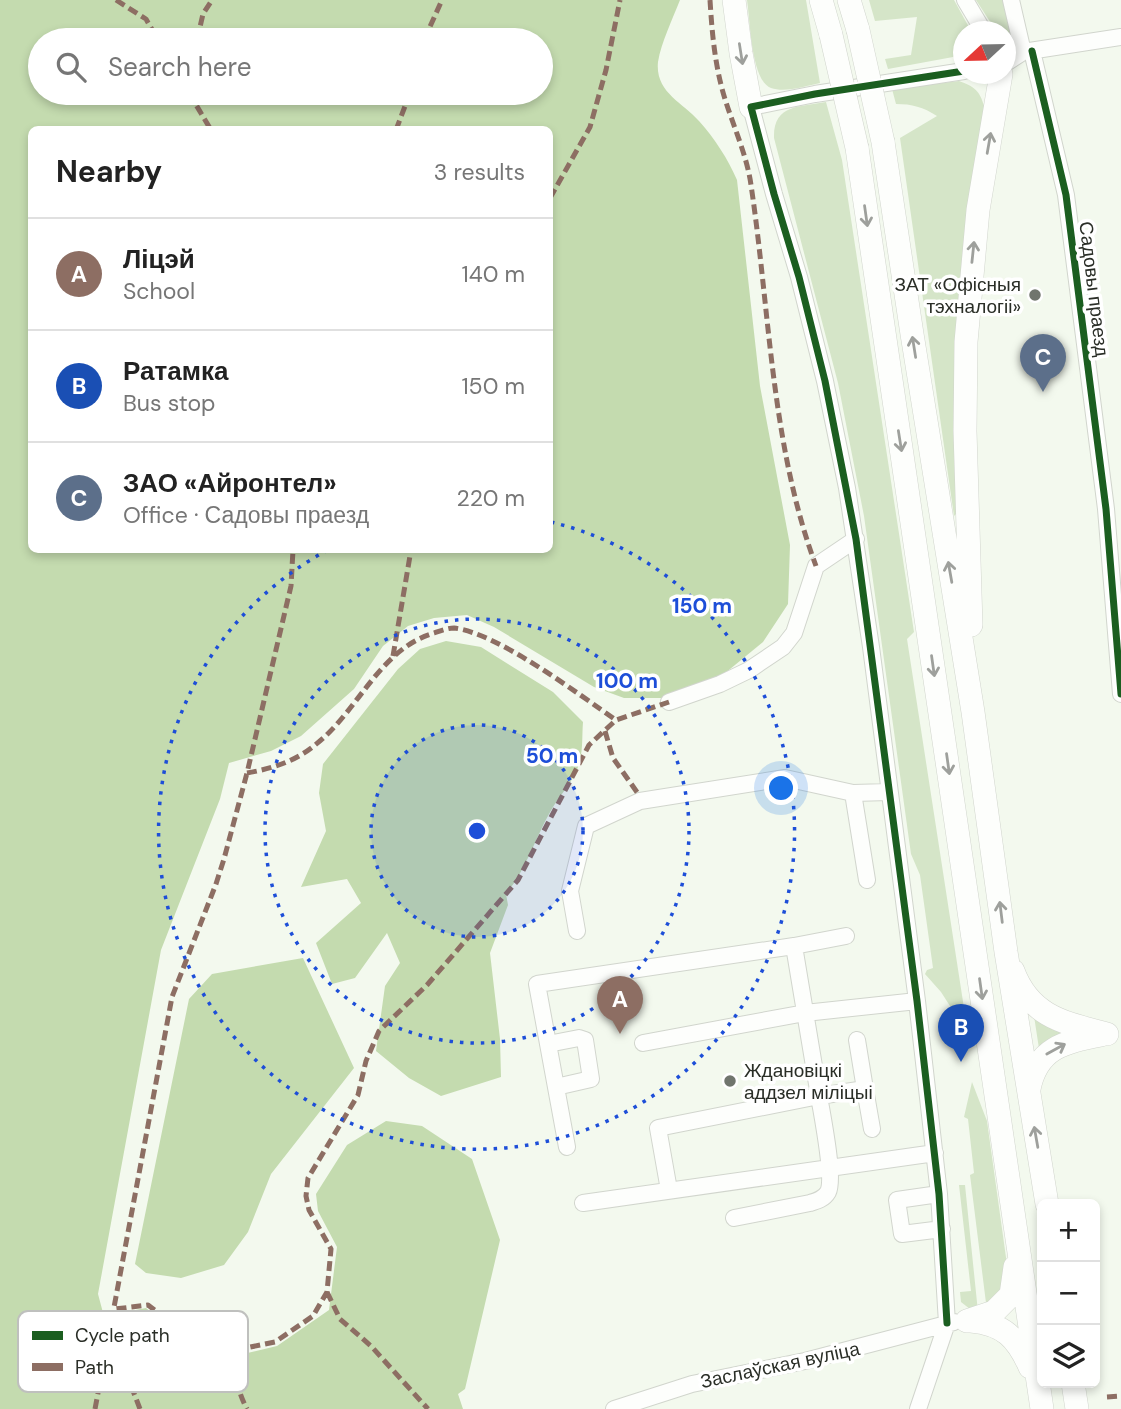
<!DOCTYPE html>
<html lang="en">
<head>
<meta charset="utf-8">
<style>
	:root { --surface:#fff; --page:#f6f6f6; --text:#222; --muted:#767676; --line:#e0e0e0; --accent:#70756d }
	body { margin:0; font-family:"DM Sans",sans-serif; background:var(--page); color:var(--text) }
	.controls { position:absolute; right:21px; bottom:21px; display:grid; overflow:hidden; border-radius:10px; box-shadow:0 4px 10px #0003 }
	.controls button { width:63px; height:63px; display:grid; place-items:center; padding:0; border:0; border-bottom:2px solid var(--line); background:var(--surface); color:var(--text); font:35px sans-serif }
	.compass { position:absolute; left:953px; top:21px; width:63px; height:63px; border-radius:50%; background:var(--surface); box-shadow:0 4px 10px #0003; rotate:248deg }
	.you { position:absolute; left:782px; top:789px; width:24px; height:24px; margin:-18px; border:5px solid #fff; border-radius:50%; background:#1a73e8; box-shadow:0 0 0 10px #1a73e833 }
	.badge { display:grid; place-items:center; width:46px; height:46px; border-radius:50%; background:var(--accent); color:#fff; font-size:23px; font-weight:700 }
	.pin { position:absolute; translate:-50% -58px; filter:drop-shadow(0 2px 4px #0008) }
	.pin::after { content:''; position:absolute; top:37px; width:24px; height:21px; background:inherit; clip-path:polygon(0 0,100% 0,50% 100%) }
	.list { margin:0; padding:0; list-style:none }
	h2 { display:flex; justify-content:space-between; align-items:center; height:91px; margin:0; padding:0 28px; font-size:30px }
	h2 small { font-size:23px; font-weight:400; color:var(--muted) }
	.list li { display:grid; grid-template-columns:46px 1fr auto; gap:21px; align-items:center; box-sizing:border-box; height:112px; padding:0 28px; border-top:2px solid var(--line) }
	.list b { display:block; font-size:26px; white-space:nowrap }
	.list p { margin:0; font-size:23px; white-space:nowrap; color:var(--muted) }
	.list em { font-size:23px; font-style:normal; color:var(--muted) }
	.icon { flex:none; width:38px; height:38px; fill:none; stroke:currentColor; stroke-width:2; stroke-linecap:round; stroke-linejoin:round }
	.map { position:relative; flex:none; width:1121px; height:1409px; overflow:hidden }
	.search { position:absolute; background:var(--surface); box-shadow:0 4px 10px #0003; left:28px; top:28px; width:525px; height:77px; display:flex; align-items:center; gap:18px; box-sizing:border-box; padding:0 24px; border-radius:38px; color:var(--muted); font-size:26px }
	.panel { position:absolute; background:var(--surface); box-shadow:0 4px 10px #0003; left:28px; top:126px; width:525px; height:427px; border-radius:10px }
	.map>svg:first-child { display:block }
	.green { fill:#d5e5c8 }
	.forest { fill:#c4dbaf; fill-rule:evenodd }
	.lines { fill:none; stroke-linecap:round; stroke-linejoin:round }
	.minor-casing { stroke:#d1d5cd; stroke-width:18 }
	.highway-casing { stroke:#d1d5cd; stroke-width:24 }
	.minor { stroke:#fdfefc; stroke-width:16 }
	.highway { stroke:#fdfefc; stroke-width:23 }
	.highway-bridge-casing { stroke:#d1d5cd; stroke-width:24; stroke-linecap:butt }
	.highway-bridge { stroke:#fdfefc; stroke-width:23 }
	.quiet { stroke:#8d6e63; stroke-width:5; stroke-dasharray:10 5; stroke-linecap:butt }
	.cycleway-casing { stroke:#fff; stroke-width:11 }
	.cycleway { stroke:#1b5e20; stroke-width:7 }
	.oneway { stroke:#9ea09c }
	.ring { fill:none; stroke:#1d4ed8; stroke-width:3.5; stroke-dasharray:3.5 7 }
	.poi-dot { fill:#70756d; stroke:#fff; stroke-width:2.5 }
	.labels { text-anchor:middle; dominant-baseline:central; stroke-width:7; stroke-linejoin:round; paint-order:stroke }
	.poi-label { font-size:19px; fill:#2a2e27; stroke:#fff; text-anchor:end }
	.street-label { font-size:19px; fill:#2a2e27; stroke:#fff }
	.key { fill:#fff; stroke:#bfc0be; stroke-width:2 }
	.key-label { font-size:19px; fill:#2a2e27 }
	.centre { fill:#1d4ed8; stroke:#fff; stroke-width:3.5 }
	.ring-label { font-size:21px; text-anchor:middle; font-weight:bold; fill:#1d4ed8; stroke:#fff; stroke-width:7; stroke-linejoin:round; paint-order:stroke }
</style>
</head>
<body>
<div class="map">
<svg width="1121" height="1409" viewBox="0 0 1121 1409">
	<rect width="100%" height="100%" fill="#f3f9ee"/>
	<path class="green" d="M747,0H806L820,83C806,86 785,93 771,88C751,81 750,19 747,0Z
		M869,0H954L970,29V31L964,32L963,49L953,57L888,69L885,59L911,55L917,17L875,21Z
		M976,0H1007L1010,28L1009,33L1006,35V32L996,31Z
		M959,81C974,86 980,91 984,106L958,512L954,516L900,138L937,116C923,107 912,104 896,104L892,89Z
		M826,102L842,160L914,632L907,639L966,1021L959,1020L941,992L925,974L927,970L933,968L920,875L911,854L864,516L838,383L774,138C773,104 800,107 826,102Z
		M1034,1016L1075,1034L1040,1055Z
		M972,1082L987,1121L1009,1279L987,1311L970,1175L974,1173L968,1119L964,1117Z
		M959,1185H965L978,1312L975,1313L961,1302L960,1292L971,1291Z"/>
	<path class="forest" d="M0,0H680C673,18 661,43 658,62C655,92 682,102 699,121C715,139 728,159 737,180L760,386L790,545L788,604L763,642L724,674L663,698H624L594,687L494,627L467,615L434,618L408,626L383,646L354,689L301,736L271,751L229,763L220,799L161,950L98,1294L106,1324L115,1327L120,1313L146,1308L200,1352L219,1357L239,1355L277,1346L329,1310L337,1247L318,1211L316,1194L347,1145L386,1121L422,1126L472,1159L500,1240L465,1389L458,1394L463,1409H0ZM40,40H541V93H40ZM32,130H550V550H32Z
		M446,641L481,647L553,692L583,722C582,734 583,748 580,760C576,779 562,792 553,807C536,835 527,869 506,894L508,905L490,953L500,1039L501,1077L441,1096L409,1078L376,1051L385,986L400,963L387,933L355,978L332,984L316,943L361,903L347,879L301,887L326,831L319,793L323,764L398,669L420,649Z
		M303,958L354,1068L271,1174L248,1232L224,1265L181,1278L146,1273L135,1264L189,999L212,974Z"/>
	<g class="lines">
		<defs>
			<path id="minor" d="M965,0L984,32
				M1011,0L1023,52
				M1032,51L1066,195L1106,509L1121,694
				M1006,63L1023,52L1121,37
				M669,702L720,684L749,670L783,647L794,633L816,566L856,539
				M853,793L867,880
				M577,931L570,891L586,826L640,801L785,778L853,793L889,792
				M794,946L846,936
				M643,1043L805,1013L917,1001
				M548,1044L579,1038L585,1040L591,1079L556,1087
				M865,1089L872,1129
				M567,1147L537,984L794,946L819,1096L658,1128L669,1190
				M939,1194L897,1200L902,1234L942,1229
				M583,1203L935,1153
				M734,1218L810,1203C817,1201 824,1199 828,1192C835,1178 822,1115 819,1096L865,1089L857,1040
				M614,1409L692,1384L805,1361L954,1322
				M918,1409L947,1323L939,1194L917,1001L871,647L847,488L825,381L799,277L774,194L751,107L815,94L964,71"/>
			<path id="highway" d="M734,0L741,53L751,107
				M821,0L831,35
				M849,0L858,30
				M883,142L912,334L973,712L1006,952L1047,1204
				M857,148L1042,1409
				M971,625L965,431L966,342L978,210L1001,74
				M1013,971C1030,1017 1065,1023 1107,1034
				M1029,1089C1037,1048 1064,1042 1101,1035
				M967,1321L994,1312L1011,1295L1015,1267
				M971,1321C1004,1324 1017,1338 1030,1367
				M1073,1383L1077,1409"/>
		</defs>
		<use href="#minor" class="minor-casing"/>
		<use href="#highway" class="highway-casing"/>
		<use href="#minor" class="minor"/>
		<use href="#highway" class="highway"/>
		<defs>
			<path id="highway-bridge" d="M858,30L883,142
				M831,35L857,148"/>
		</defs>
		<use href="#highway-bridge" class="highway-bridge-casing"/>
		<use href="#highway-bridge" class="highway-bridge"/>
		<path class="quiet" d="M116,0L146,19L158,40
			M710,0C712,33 715,67 725,99C734,128 747,156 751,185C770,312 771,445 816,566
			M197,40L203,14L212,0
			M424,40L442,0
			M189,93L211,130
			M396,130L410,93
			M550,198L590,127L606,70L620,0
			M393,656L411,550
			M605,731L613,758L639,795
			M247,773C271,769 296,761 315,745C358,712 379,649 434,633C440,631 448,628 454,628C498,633 578,694 616,720
			M327,1292L340,1319L371,1346L428,1409
			M240,1350C234,1372 236,1388 247,1409
			M1107,1397L1121,1396
			M95,1409L172,997L216,884L224,859L247,773L291,586L293,550
			M140,1409L127,1375L115,1309L148,1305L202,1347L221,1353L275,1342L313,1316L327,1292L331,1249L309,1210L306,1196L308,1178L358,1095L366,1061L379,1031L427,985L518,880L589,745L616,720L669,702"/>
		<defs>
			<path id="cycleway" d="M1032,51L1066,195L1106,509L1121,694
				M947,1323L939,1194L917,1001L856,539L825,381L799,277L774,194L751,107L815,94L964,71"/>
		</defs>
		<use href="#cycleway" class="cycleway-casing"/>
		<use href="#cycleway" class="cycleway"/>
	</g>
	<defs><path id="oneway-shaft" d="M-6 0H5M1.5-3L5.5 0L1.5 3" fill="none" stroke-width="1.6" stroke-linecap="round" stroke-linejoin="round" transform="scale(1.75)"/></defs>
	<g class="oneway">
		<use href="#oneway-shaft" transform="translate(741 54) rotate(81)"/>
		<use href="#oneway-shaft" transform="translate(989 143) rotate(-80)"/>
		<use href="#oneway-shaft" transform="translate(866 216) rotate(82)"/>
		<use href="#oneway-shaft" transform="translate(973 252) rotate(-84)"/>
		<use href="#oneway-shaft" transform="translate(914 347) rotate(-99)"/>
		<use href="#oneway-shaft" transform="translate(900 441) rotate(81)"/>
		<use href="#oneway-shaft" transform="translate(950 572) rotate(-100)"/>
		<use href="#oneway-shaft" transform="translate(933 666) rotate(82)"/>
		<use href="#oneway-shaft" transform="translate(948 764) rotate(82)"/>
		<use href="#oneway-shaft" transform="translate(1001 912) rotate(-97)"/>
		<use href="#oneway-shaft" transform="translate(981 989) rotate(82)"/>
		<use href="#oneway-shaft" transform="translate(1056 1049) rotate(-29)"/>
		<use href="#oneway-shaft" transform="translate(1036 1137) rotate(-100)"/>
	</g>
	<circle cx="477" cy="831" r="106" fill="#1d4ed8" fill-opacity=".12"/>
	<g class="ring">
		<circle cx="477" cy="831" r="106"/>
		<circle cx="477" cy="831" r="212"/>
		<path d="M551 522A318 318 0 1 1 328 550"/>
	</g>
	<g class="poi-dot">
		<circle cx="1035" cy="295" r="7"/>
		<circle cx="730" cy="1081" r="7"/>
	</g>
	<g class="labels">
		<g class="poi-label">
			<text x="1021" y="284">ЗАТ «Офісныя<tspan x="1021" dy="22">тэхналогіі»</tspan></text>
			<text x="744" y="1070" text-anchor="start">Ждановіцкі<tspan x="744" dy="22">аддзел міліцыі</tspan></text>
		</g>
		<g class="street-label">
			<text transform="translate(1094 289) rotate(83)">Садовы праезд</text>
			<text transform="translate(780 1365) rotate(-12)">Заслаўская вуліца</text>
		</g>
	</g>
	<rect x="18" y="1311" width="230" height="81" rx="10" class="key"/>
	<rect x="32" y="1331" width="31" height="9" fill="#1b5e20"/>
	<rect x="32" y="1363" width="31" height="8" fill="#8d6e63"/>
	<g class="key-label">
		<text x="75" y="1342">Cycle path</text>
		<text x="75" y="1374">Path</text>
	</g>
	<circle cx="477" cy="831" r="10" class="centre"/>
	<g class="ring-label">
		<text x="702" y="613">150 m</text>
		<text x="627" y="688">100 m</text>
		<text x="552" y="763">50 m</text>
	</g>
</svg>
<div class="controls">
<button>+</button>
<button>−</button>
<button><svg class="icon" aria-label="layers" viewBox="0 0 24 24"><path d="M12 4l9 5-9 5-9-5zM3 14l9 5 9-5"/></svg></button>
</div>
<svg class="compass" viewBox="-18 -18 36 36"><path d="M0-13l5 13h-10z" fill="#e53935"/><path d="M0 13l5-13h-10z" fill="#767676"/></svg>
<div class="you"></div>
<div class="pin badge" style="left:620px;top:1034px;background:#8d6e63">A</div>
<div class="pin badge" style="left:961px;top:1062px;background:#1a4fb4">B</div>
<div class="pin badge" style="left:1043px;top:392px;background:#5c6f8a">C</div>
<div class="search"><svg class="icon" aria-label="search" viewBox="0 0 24 24"><circle cx="10" cy="10" r="6"/><path d="M15 15l6 6"/></svg>Search here</div>
<section class="panel">
<h2>Nearby<small>3 results</small></h2>
<ul class="list">
<li><span class="badge" style="background:#8d6e63">A</span><div><b>Ліцэй</b><p>School</p></div><em>140 m</em></li>
<li><span class="badge" style="background:#1a4fb4">B</span><div><b>Ратамка</b><p>Bus stop</p></div><em>150 m</em></li>
<li><span class="badge" style="background:#5c6f8a">C</span><div><b>ЗАО «Айронтел»</b><p>Office · Садовы праезд</p></div><em>220 m</em></li>
</ul>
</section>
</div>
</body>
</html>
